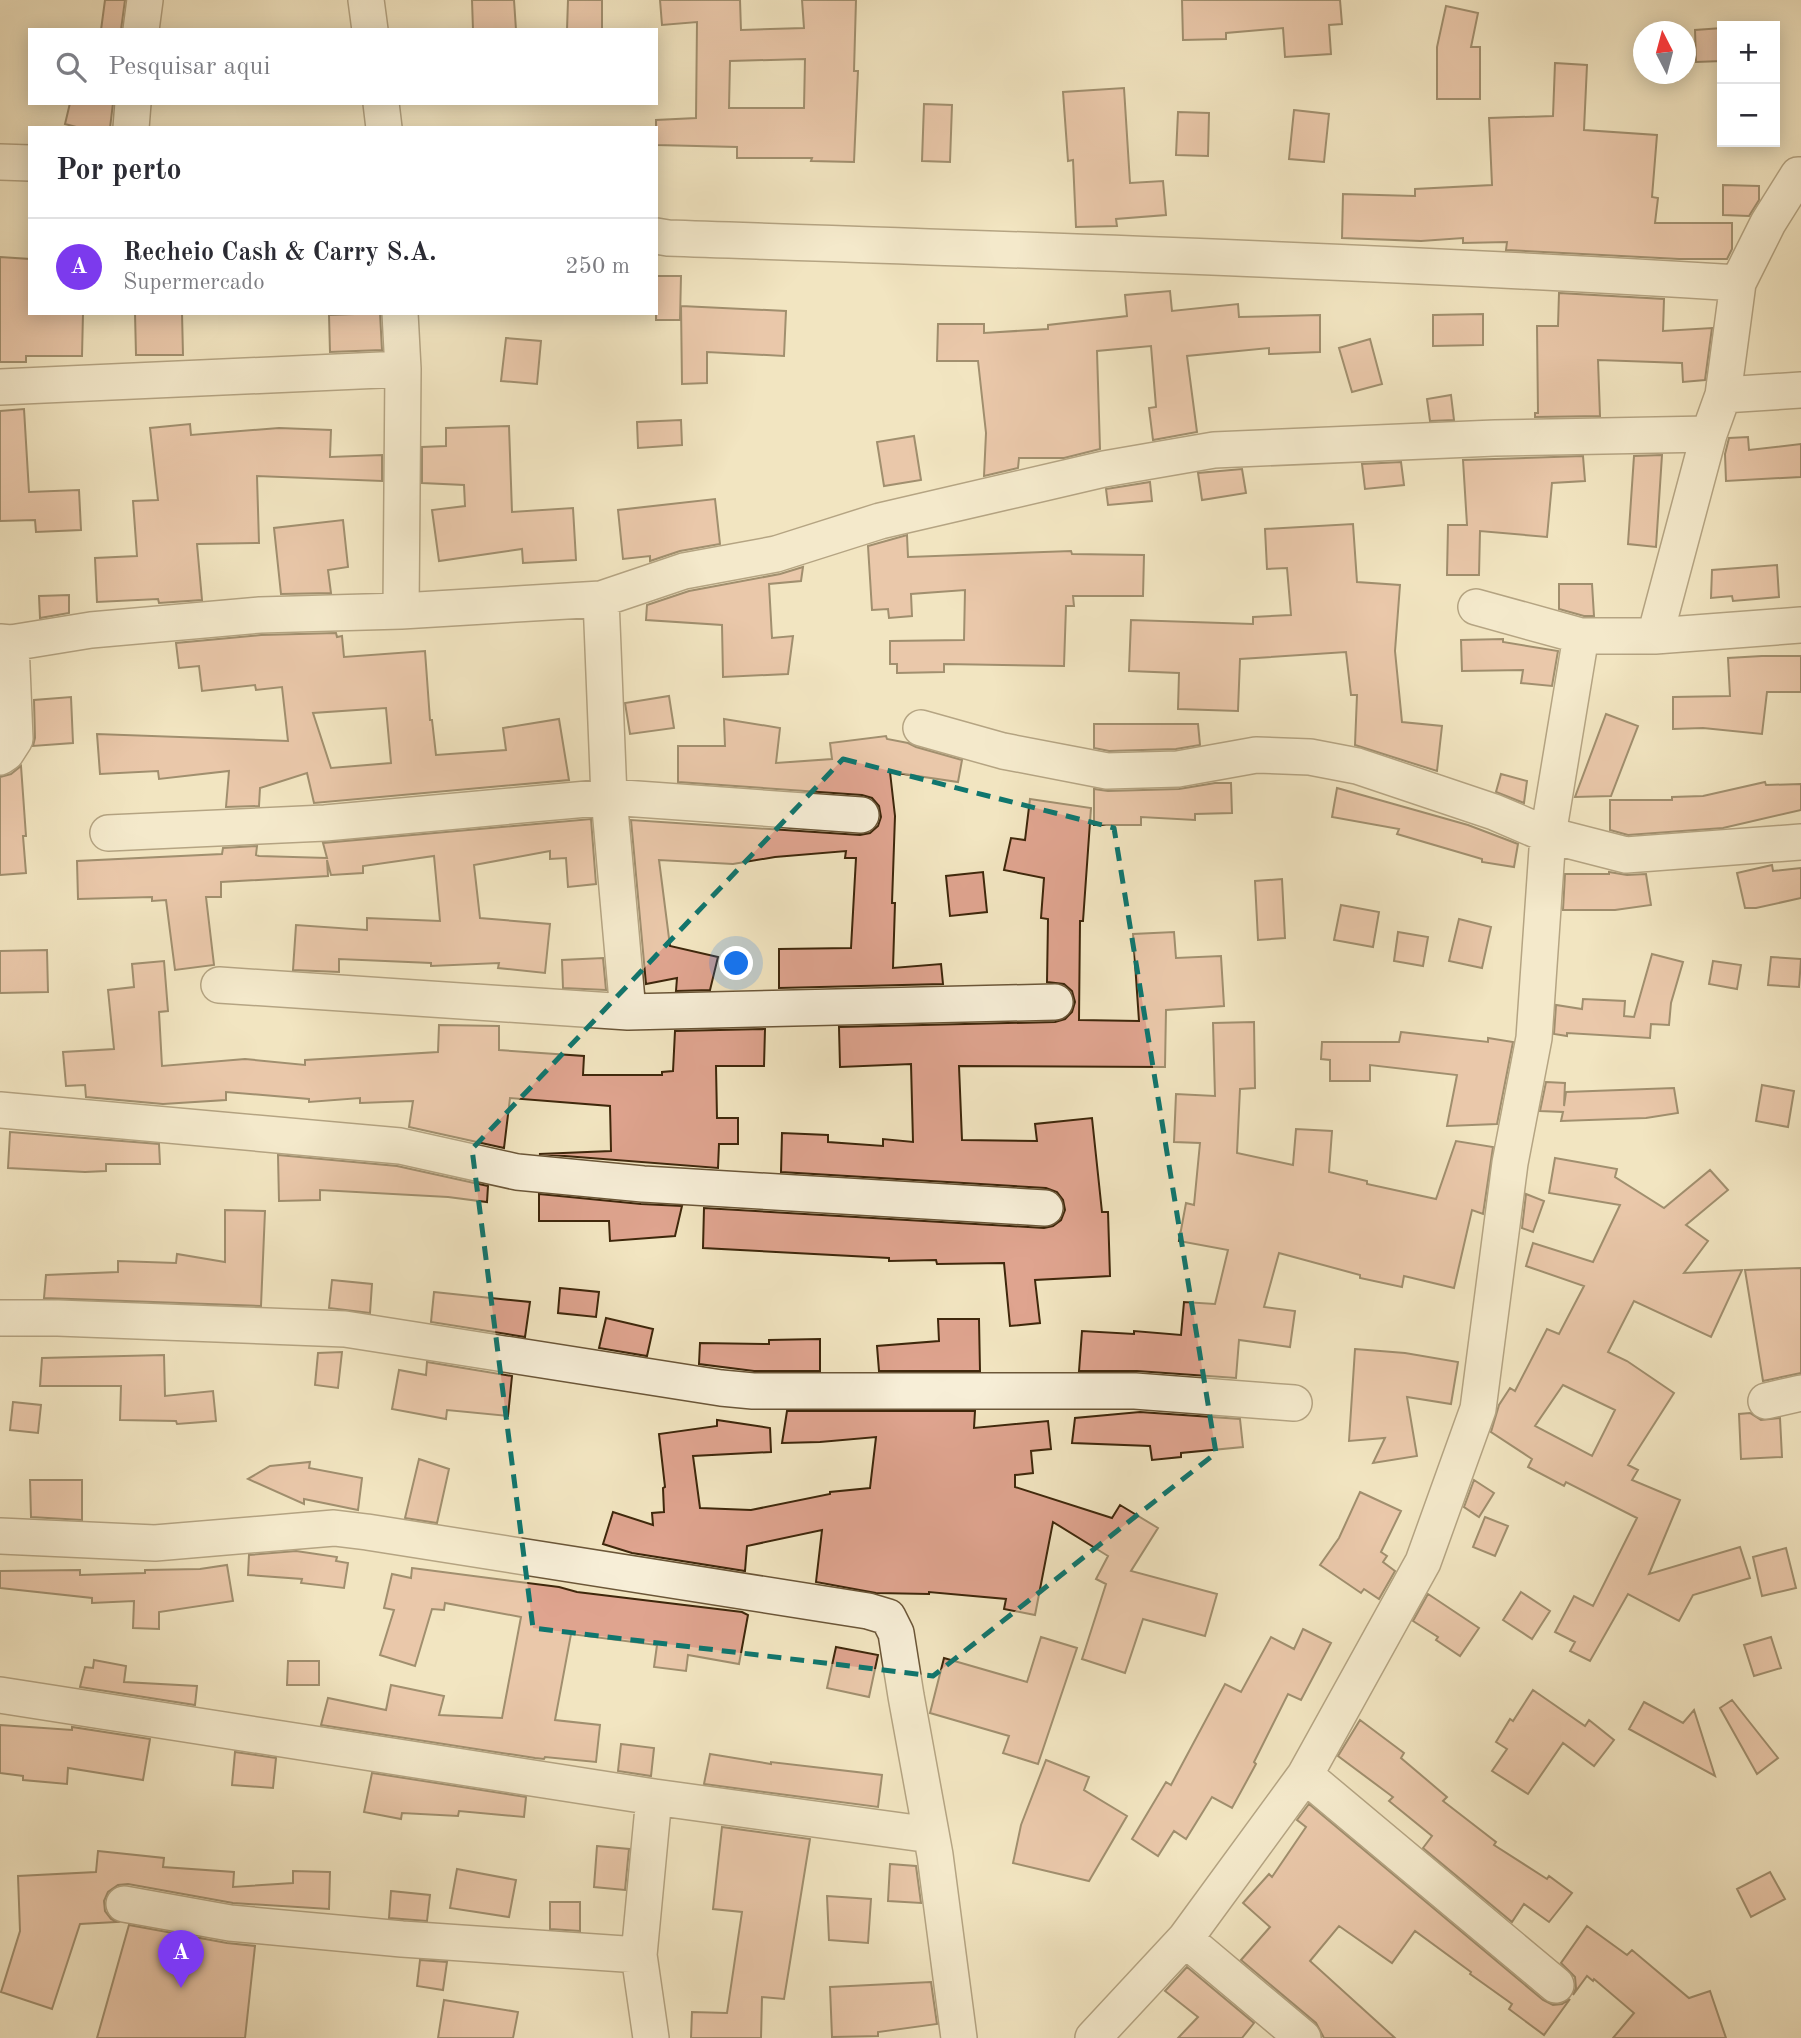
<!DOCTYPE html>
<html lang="pt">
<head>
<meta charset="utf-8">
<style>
	:root { --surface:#fff; --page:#f7f7f7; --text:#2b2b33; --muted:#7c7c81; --line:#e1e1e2; --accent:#7c3aed }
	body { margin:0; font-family:"Old Standard TT",serif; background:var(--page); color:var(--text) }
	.controls { position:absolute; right:21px; top:21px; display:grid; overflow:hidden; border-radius:0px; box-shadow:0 4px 18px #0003 }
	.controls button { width:63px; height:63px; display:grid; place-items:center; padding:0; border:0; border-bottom:2px solid var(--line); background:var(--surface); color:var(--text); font:35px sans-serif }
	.compass { position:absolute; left:1633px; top:21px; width:63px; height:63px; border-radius:50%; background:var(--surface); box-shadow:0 4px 18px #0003; rotate:354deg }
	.you { position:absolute; left:737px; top:964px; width:24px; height:24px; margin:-18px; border:5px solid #fff; border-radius:50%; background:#1a73e8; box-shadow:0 0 0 10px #1a73e833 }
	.badge { display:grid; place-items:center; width:46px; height:46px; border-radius:50%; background:var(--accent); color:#fff; font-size:23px; font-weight:700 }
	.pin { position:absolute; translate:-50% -58px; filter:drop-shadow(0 2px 4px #0008) }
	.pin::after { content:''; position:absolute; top:37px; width:24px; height:21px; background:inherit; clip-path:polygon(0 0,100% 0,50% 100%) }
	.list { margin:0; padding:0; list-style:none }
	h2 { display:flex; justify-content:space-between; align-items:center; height:91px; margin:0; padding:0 28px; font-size:30px }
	h2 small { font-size:23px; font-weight:400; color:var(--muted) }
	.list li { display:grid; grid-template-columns:46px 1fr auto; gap:21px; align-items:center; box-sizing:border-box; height:98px; padding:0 28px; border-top:2px solid var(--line) }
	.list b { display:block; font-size:26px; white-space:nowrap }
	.list p { margin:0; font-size:23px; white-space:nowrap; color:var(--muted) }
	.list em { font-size:23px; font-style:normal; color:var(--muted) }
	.icon { flex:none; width:38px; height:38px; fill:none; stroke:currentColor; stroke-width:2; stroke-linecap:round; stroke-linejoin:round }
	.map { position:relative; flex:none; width:1801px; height:2038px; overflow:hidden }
	.search { position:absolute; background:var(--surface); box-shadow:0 4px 18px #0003; left:28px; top:28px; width:630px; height:77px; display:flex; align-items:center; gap:18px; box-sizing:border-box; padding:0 24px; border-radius:0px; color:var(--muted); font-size:26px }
	.panel { position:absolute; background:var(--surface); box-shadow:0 4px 18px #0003; left:28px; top:126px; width:630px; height:189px; border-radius:0px }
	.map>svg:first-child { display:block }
	.building { fill:#dfa48f; stroke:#3e270b; stroke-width:2; fill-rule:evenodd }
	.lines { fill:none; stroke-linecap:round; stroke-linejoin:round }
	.minor-casing { stroke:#6b5638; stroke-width:38 }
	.minor { stroke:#f7eed7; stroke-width:35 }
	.marked { fill:none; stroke:#0f766e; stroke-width:5; stroke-dasharray:14 9; stroke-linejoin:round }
</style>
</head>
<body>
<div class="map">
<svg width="1801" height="2038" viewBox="0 0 1801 2038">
	<rect width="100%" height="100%" fill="#f2e5c1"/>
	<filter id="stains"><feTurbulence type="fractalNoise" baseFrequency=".00286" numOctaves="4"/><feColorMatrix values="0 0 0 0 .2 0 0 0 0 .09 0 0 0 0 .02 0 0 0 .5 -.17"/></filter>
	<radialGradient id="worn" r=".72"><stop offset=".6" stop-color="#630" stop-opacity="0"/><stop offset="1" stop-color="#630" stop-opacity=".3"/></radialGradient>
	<path class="building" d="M105,0H125L121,30H101Z
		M472,0H514L516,30H473Z
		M568,0H602V30H567Z
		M660,0H740L741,30L804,28L802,0H856L854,71H858L854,162L811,161L812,158H737V147L656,145V120L696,118L697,22L662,25ZM805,59L804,108H729L730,61Z
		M1182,0H1340L1342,24L1329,25L1331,54L1285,57L1283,28L1226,33V39L1183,40Z
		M1446,6L1478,13L1471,47H1480V99H1437V47Z
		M1722,28V61L1696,62L1695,30Z
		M1555,63L1587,65L1584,130L1657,135L1652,197L1658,198L1655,223H1732V249L1727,259H1679L1506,250L1507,242L1463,243V238L1421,241L1342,238L1343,194L1415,196V189L1492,185L1489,118L1553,116Z
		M1124,88L1130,183L1163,181L1166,215L1116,219L1117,226L1076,227L1073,160L1068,161L1063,92Z
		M70,103H113L110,128H80L65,124Z
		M924,104L952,105L950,162L922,161Z
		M1294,110L1329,114L1324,162L1289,159Z
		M1178,112L1209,113L1208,156L1176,155Z
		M1723,185L1759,186V200L1749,216L1723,215Z
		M0,257L30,259V313H83L82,356H26V362H0Z
		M656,276H681L680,320H656Z
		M1170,291L1172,311L1238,304L1239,317L1320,315V352L1269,354V348L1187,356L1197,432L1153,440L1149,408L1156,407L1151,346L1097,351L1100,449L1064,458H1019L1018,468L984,476L986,433L978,361H937L938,324H984V333L1048,329V325L1127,316L1125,295Z
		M1559,293L1664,299L1663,331L1712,328L1705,380L1683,382L1682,363L1598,360L1600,416L1535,417V413H1538L1537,326H1558Z
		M681,306L786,311L784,356L707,352V383L682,384Z
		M135,313H182L183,355H136Z
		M380,313L382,350L330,352L329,315Z
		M1483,314V345L1433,346V315Z
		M506,338L541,341L537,384L501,381Z
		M1370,339L1382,384L1352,392L1339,348Z
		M1451,395L1454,420L1430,421L1427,399Z
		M24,409L29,492L79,490L81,530L36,532L35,520L0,521V411Z
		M681,420L682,445L638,448L637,422Z
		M190,424L191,435L279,428L331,430L330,457L382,455V481L257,476L259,543L197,544L202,600L159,603L158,599L97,602L95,558L137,556L133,501L158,500L150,428Z
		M509,426L512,512L573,508L576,560L523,563L522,549L439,561L432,510L465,506L464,485L422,483V447L446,446V428Z
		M914,436L921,480L884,486L877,442Z
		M1748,437L1749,450L1801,444V477L1726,481L1725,454L1729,438Z
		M1662,455L1656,547L1628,544L1634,456Z
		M1583,456L1585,481L1552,483L1547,537L1480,531L1479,575H1447L1448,525H1467L1463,460Z
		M1401,462L1404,485L1365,489L1362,464Z
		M1242,469L1246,493L1202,500L1198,473Z
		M1150,482L1152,501L1108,505L1106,489Z
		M715,499L720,544L680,551L650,561V556L623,559L618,510Z
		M343,520L348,567L328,570L331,593L281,594L274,528Z
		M1353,524L1357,582L1400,585L1395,651L1402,722L1442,726L1437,771L1355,745L1357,695H1351L1346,652L1240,659L1238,711L1178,709L1179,673L1129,671L1131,620L1253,624V617L1291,615L1287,568L1267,569L1265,529Z
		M907,535L908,557L1071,551L1072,554L1144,555L1143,596H1073L1074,606H1066L1064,666L944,664V672L897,673V664H890V641L964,640L965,590L911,594L912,616L889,618L888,609L872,610L868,546Z
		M1777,565L1779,597L1733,601L1732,596L1711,598L1712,570Z
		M803,567L801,581L769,584L772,638L793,636L788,674L723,677L722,625L646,620L647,605L689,591L780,574Z
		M1559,584H1592L1594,616H1584L1559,609Z
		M69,595V613L40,618L39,596Z
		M336,633L337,637L342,636L344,657L425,651L430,720H432L436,755L506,750L503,728L559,719L569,780L314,803L307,773L260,788L259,806L226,807L229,771L159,779L158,771L100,774L97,734L288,741L282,687L256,690L255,685L202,691L199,666L179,668L176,643L261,635ZM386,708L391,763L331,768L313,713Z
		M1503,639V642L1558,651L1552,686L1521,683L1523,670L1462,671L1461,640Z
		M1762,656H1801V692H1767L1762,734L1703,728L1673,729V697L1730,696L1728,658Z
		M669,696L674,728L630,734L625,703Z
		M71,697L73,743L33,746L35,738L34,700Z
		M1606,714L1638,726L1611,796L1575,797Z
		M724,719L780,728L776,763L832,759L830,743L886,736L887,739L908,743L916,747L962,760L958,782L890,772L895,816L892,903H895L893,968L941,964L943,984L779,988V949L851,948L856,858H845L846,851L775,857L733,864L659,860L670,946L718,957L710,990L676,991L677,978L646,984L631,820L860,835L870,833L878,826L881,817L879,806L872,798L862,795L678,782V746H725Z
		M1094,724H1198L1200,745L1176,749L1109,751L1094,748Z
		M21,766L26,836H23L26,873L0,875V777L11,774Z
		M1501,774L1527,781L1524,803L1496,792Z
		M1765,782L1766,785L1801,784V810L1723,828L1628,835L1610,830V800H1672V797L1703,796Z
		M1215,783H1231L1232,813L1195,814V820L1141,817V825H1094V789L1108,791L1179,789Z
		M1337,788L1468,825L1518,844L1514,867L1482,862V859L1397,834L1399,829L1332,817Z
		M1030,799L1091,808L1083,921H1080L1079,1020L1139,1021L1133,934L1174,932L1176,958L1221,956L1224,1006L1166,1010L1165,1067L959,1066L962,1140L1037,1141L1035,1124L1092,1118L1102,1212H1108L1110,1276L1035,1280L1040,1323L1010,1326L1004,1263L937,1264L936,1260L889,1261V1258L703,1248L704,1208L1044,1228L1053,1226L1061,1220L1065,1210L1063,1200L1057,1192L1046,1188L781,1172L782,1133L828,1135V1142L883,1146V1139L913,1142L911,1064L840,1067L839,1027L1055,1022L1065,1019L1072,1012L1075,1002L1072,991L1064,984L1047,982L1048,919L1041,918L1044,878L1004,870L1011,838L1025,840Z
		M591,819L596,884L568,887L566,858L550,859V851L474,865L480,918L550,924L545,973L498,968L499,963L431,966V963L339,959V972L293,970L296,925L367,930V918L440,921L434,856L363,866V873L331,875L327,860L328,876L221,882V897H206L214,965L175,970L166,900L152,901V897L78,899L77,861L222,854L223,848L257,846L256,855L259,856L327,858L323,843Z
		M1772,865L1773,871L1801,868V898L1756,908H1745L1737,873Z
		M983,872L987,912L950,916L946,876Z
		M1609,872L1627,875L1646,874L1651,905L1615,910H1563L1565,874H1609Z
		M1282,879L1285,938L1258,940L1255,881Z
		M1341,905L1379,912L1373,947L1334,940Z
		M1459,919L1491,927L1482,968L1449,961Z
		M1398,932L1428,937L1423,966L1394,961Z
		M47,950L48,992L0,993V951Z
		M1652,954L1683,962L1671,1003L1669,1025L1651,1024L1650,1038L1567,1033V1036L1554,1034L1556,1005L1582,1009L1583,999L1625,1001L1624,1016L1634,1017Z
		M1771,957L1801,959L1799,987L1768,985Z
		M603,958L606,990L563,988L562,960Z
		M164,961L168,1011L159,1012L162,1066L245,1059L305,1065V1060L438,1052L439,1025L499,1026V1050L584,1056L583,1075H662V1072L673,1071L675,1031L765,1029L764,1066H716L717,1118H738V1144H719L718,1168L539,1154L611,1151L610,1106L510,1098L504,1148L409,1127L413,1101L360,1103V1098L309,1102V1099L226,1092V1100L163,1104L86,1097L85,1085L66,1086L63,1052L114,1049L108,990L134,987L132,964Z
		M1713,961L1741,965L1737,989L1709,984Z
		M1254,1022L1255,1088L1240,1089L1237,1153L1293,1165L1296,1129L1332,1131L1329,1172L1367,1181V1184L1436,1199L1456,1141L1493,1147L1483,1214L1472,1210L1454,1288L1404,1276L1402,1287L1360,1278V1275L1279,1253L1264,1307L1295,1311L1290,1347L1239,1340L1236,1378L1137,1371H1079L1082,1331L1134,1334V1331L1181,1335L1184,1302L1215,1304L1228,1250L1179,1241L1186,1203L1194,1205L1200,1143L1174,1142L1176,1094L1215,1096L1213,1023Z
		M1401,1032L1488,1042V1038L1513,1042L1497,1124L1447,1126L1457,1075L1370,1065V1081H1330V1060L1321,1059L1322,1042H1399Z
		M1546,1082L1565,1083L1564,1106L1566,1092L1674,1088L1678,1113L1646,1118L1561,1121L1563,1112L1540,1111Z
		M1762,1085L1794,1091L1788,1127L1756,1121Z
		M10,1132L159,1144L160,1164H106V1171L85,1172L8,1168Z
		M278,1155L397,1166L488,1186L487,1202L448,1197L320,1190V1200L279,1201Z
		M1555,1158L1617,1169L1615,1177L1664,1208L1710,1170L1728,1190L1686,1225L1708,1241L1684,1273L1742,1270L1711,1337L1634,1301L1608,1352L1627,1361L1674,1393L1628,1465L1638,1470L1632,1480L1680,1500L1649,1574L1740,1547L1750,1578L1693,1595L1679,1621L1628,1594L1590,1661L1570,1651L1575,1642L1555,1632L1574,1596L1593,1606L1637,1518L1566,1482L1564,1486L1528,1467L1532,1459L1491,1432L1499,1405L1510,1388L1515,1391L1547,1329L1559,1334L1584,1286L1526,1266L1533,1243L1593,1262L1620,1205L1549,1193ZM1563,1385L1615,1410L1592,1456L1535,1426Z
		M539,1194L641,1204L682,1206L675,1236L610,1241L609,1221H539Z
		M1526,1194L1544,1201L1533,1232L1522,1228Z
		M225,1210L265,1211L261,1306L44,1298L46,1275L118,1272V1261L176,1263L177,1254L225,1262Z
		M1801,1268V1373L1763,1381L1745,1270Z
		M332,1280L372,1284L370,1313L329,1308Z
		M560,1288L599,1292L596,1317L558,1313Z
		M434,1292L530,1302L525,1337L431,1322Z
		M606,1318L653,1329L647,1356L599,1348Z
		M938,1319H979L980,1371H879L877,1346L939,1341Z
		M820,1339V1371H754L699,1364L700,1343L769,1344V1340Z
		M1355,1349L1405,1353L1458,1362L1451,1404L1407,1397L1417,1456L1373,1463L1385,1438L1349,1441Z
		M342,1352L338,1388L315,1385L318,1353Z
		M164,1355L165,1396L213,1391L216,1421L177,1424L176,1421L120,1420L121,1386H40L42,1358Z
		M427,1362L512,1376L508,1416L447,1410L446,1419L392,1409L399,1370L426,1375Z
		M13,1402L41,1405L38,1433L10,1430Z
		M787,1411H975L974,1428L1048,1421L1051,1449L1031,1451L1033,1473L1015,1475V1487L1112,1518L1120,1505L1158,1528L1131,1571L1217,1594L1205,1636L1143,1619L1125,1673L1082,1659L1106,1584L1096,1579L1108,1556L1053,1522L1035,1615L1004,1609L1006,1599L929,1592V1594L876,1593L816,1582L822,1530L747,1546L745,1571L632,1553L603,1544L613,1512L653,1525L652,1513L664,1512L663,1488L665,1487L659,1434L717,1426V1420L770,1428L771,1452L693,1456L700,1508L751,1510L830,1494V1492L870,1488L876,1437L820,1442L782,1443Z
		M1140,1412L1240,1419L1243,1447L1181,1453V1457L1152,1460L1150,1446L1072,1443L1075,1418Z
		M1750,1413L1761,1420L1780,1418L1782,1457L1741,1459L1739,1414Z
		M419,1459L449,1469L437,1523L405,1518Z
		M310,1462L309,1468L362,1478L358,1510L304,1499V1504L248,1479L270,1466Z
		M30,1480H82V1520L31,1517Z
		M1474,1480L1494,1493L1479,1517L1464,1507Z
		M1360,1492L1401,1511L1381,1552L1387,1556L1383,1562L1395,1571L1379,1599L1364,1589L1361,1593L1320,1565L1339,1538Z
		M1485,1517L1508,1526L1495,1556L1473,1547Z
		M1786,1548L1796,1588L1762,1596L1753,1557Z
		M296,1551L337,1557L336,1561L348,1563L344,1588L301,1583L302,1579L248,1575L249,1555Z
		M227,1565L233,1601L159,1612V1629L133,1628L134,1601L92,1603V1598L0,1588V1571L80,1570V1575L145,1573V1570L200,1569Z
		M412,1568L559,1587L577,1592L742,1612L748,1615L739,1664L688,1655L686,1671L654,1667L657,1645L571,1634L555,1720L600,1725L596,1762L545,1757L544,1759L535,1758L321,1725L328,1698L386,1710L391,1685L444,1696L439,1715L502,1718L521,1617L445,1603L444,1610L432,1609L415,1666L380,1655L394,1610L384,1608L392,1574L411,1578Z
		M1521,1592L1550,1611L1532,1639L1503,1620Z
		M1428,1594L1479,1628L1460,1656L1436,1640L1438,1637L1413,1621Z
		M1303,1629L1331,1643L1301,1700L1288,1694L1254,1762L1256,1764L1232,1808L1212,1797L1186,1839L1174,1831L1158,1856L1132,1839L1166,1782L1171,1785L1225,1684L1241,1692L1271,1637L1294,1649Z
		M1041,1637L1077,1648L1038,1764L1003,1753L1009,1736L930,1713L944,1658L1027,1682Z
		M1771,1637L1781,1668L1754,1676L1744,1645Z
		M836,1647L878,1655L869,1697L827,1688Z
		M94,1660L126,1666L124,1682L197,1686L195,1705L80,1687L85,1667L93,1668Z
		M288,1661H319V1685H287Z
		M1533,1690L1585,1726L1589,1720L1614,1740L1594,1766L1563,1743L1528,1794L1492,1771L1507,1749L1496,1742L1510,1719L1513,1721Z
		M1732,1700L1778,1758L1757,1774L1720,1708Z
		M1644,1702L1683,1723L1694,1710L1715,1776L1629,1729Z
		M1360,1720L1404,1753L1401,1758L1447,1797L1443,1801L1496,1842L1494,1845L1547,1879L1549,1876L1572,1893L1549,1922L1524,1904L1512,1922L1423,1848L1432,1836L1389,1801L1393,1797L1338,1756Z
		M0,1725L72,1730V1727L150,1739L143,1780L68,1768L67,1784L23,1780V1776L0,1773Z
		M621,1744L654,1748L651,1776L618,1771Z
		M235,1752L276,1758L273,1788L232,1785Z
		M710,1754L771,1764V1762L882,1775L878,1807L704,1784Z
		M1046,1760L1089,1777L1084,1790L1127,1816L1089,1881L1013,1863L1021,1825Z
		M372,1773L526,1797L524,1817L459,1811L458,1816L402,1813L401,1819L364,1812Z
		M1309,1804L1543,2000L1553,2005L1562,2004L1570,1999L1544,2035L1509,2009L1512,2004L1470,1974L1471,1972L1415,1931L1392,1963L1339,1926L1310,1961L1395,2038H1324L1316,2023L1241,1960L1270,1927L1243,1903L1269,1874L1272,1877L1306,1827L1297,1820Z
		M722,1827L810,1839L784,1999L762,1997L761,2038H691L692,2012L727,2013L742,1912L713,1909Z
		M597,1846L629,1849L625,1890L594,1887Z
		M98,1851L164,1858L163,1867L234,1872L233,1887L293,1883V1871L330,1872L329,1909L233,1903L128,1884L118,1885L108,1892L104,1901L105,1911L111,1919L117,1922L80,1924L52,2009L1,1992L20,1931L18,1876L96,1872Z
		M890,1864L916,1866L921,1903L888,1901Z
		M457,1869L516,1880L509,1917L450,1908Z
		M1770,1872L1785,1899L1751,1917L1737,1889Z
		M391,1891L430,1895L427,1921L389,1918Z
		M827,1896L871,1899L868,1943L829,1940Z
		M550,1902H580V1931L550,1929Z
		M129,1925L227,1943L255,1946L245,2038H97Z
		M1587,1926L1627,1955L1632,1950L1689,1998L1710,1991L1726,2038H1613L1634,2013L1594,1979L1593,1981L1587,1976L1573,1995L1576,1988L1575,1977L1561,1963Z
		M420,1960L447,1962L443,1990L417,1986Z
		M1187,1967L1254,2023L1242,2038H1178L1198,2017L1165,1991Z
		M931,1982L937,2024L878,2032V2036L832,2037L830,1987Z
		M444,2000L518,2012L513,2038H438Z"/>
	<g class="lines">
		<defs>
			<path id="minor" d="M366,0L370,30
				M141,30L145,0
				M381,103L384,128
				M131,128L133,103
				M0,162L30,163
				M656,236L668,238C1025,250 1382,261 1738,283
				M400,313L403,369L401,611
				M0,387L403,369
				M1723,395L1801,390
				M601,599L609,797L628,1012
				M1476,607L1581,636H1655L1801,625
				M1655,636L1709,434L1723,395L1738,283L1768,223L1798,175H1801
				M0,642L11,643L91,630L260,615L401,611L601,599L684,571L776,554L880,521L1104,469L1214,450L1495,438L1709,434
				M921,728L1003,751L1107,771L1178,769L1256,755L1310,757L1357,766L1494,812L1548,835L1626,855L1801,842
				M0,757L6,753L15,739L11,643
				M108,833L325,823L609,797L861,815
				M219,985L628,1012L1055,1002
				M0,1110L400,1146L517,1172L643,1184L1045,1208
				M0,1318H58L345,1329L721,1388L753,1391H1135L1294,1403
				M1766,1401L1801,1393
				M0,1536L155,1543L334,1528L367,1532L868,1611L888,1617L896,1633L906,1696L935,1855L959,2038
				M0,1695L654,1797L931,1835
				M1305,1775L1423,1562L1478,1409L1510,1163L1534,1038L1548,835L1581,636
				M124,1904L230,1923L402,1939L639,1955
				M1185,1939L1303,2038
				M651,2038L639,1955L654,1797
				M1093,2038L1185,1939L1305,1775L1556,1985"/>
		</defs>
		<use href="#minor" class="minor-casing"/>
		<use href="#minor" class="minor"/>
	</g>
	<path d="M0 0H1801V2038H0ZM843,759L1114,828L1216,1453L933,1676L533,1628L472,1149Z" fill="#f2e5c1" fill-opacity=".55" fill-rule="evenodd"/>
	<path class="marked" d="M843,759L1114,828L1216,1453L933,1676L533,1628L472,1149Z"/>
	<rect width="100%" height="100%" filter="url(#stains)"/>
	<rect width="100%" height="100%" fill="url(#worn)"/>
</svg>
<div class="controls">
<button>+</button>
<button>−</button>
</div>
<svg class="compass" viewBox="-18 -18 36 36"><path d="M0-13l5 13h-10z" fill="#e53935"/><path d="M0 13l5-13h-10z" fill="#7c7c81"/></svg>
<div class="you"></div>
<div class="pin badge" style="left:181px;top:1988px">A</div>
<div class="search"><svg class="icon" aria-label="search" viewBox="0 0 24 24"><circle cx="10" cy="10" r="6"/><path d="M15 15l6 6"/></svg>Pesquisar aqui</div>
<section class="panel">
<h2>Por perto<small></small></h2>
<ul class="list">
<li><span class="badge">A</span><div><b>Recheio Cash &amp; Carry S.A.</b><p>Supermercado</p></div><em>250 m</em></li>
</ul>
</section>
</div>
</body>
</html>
